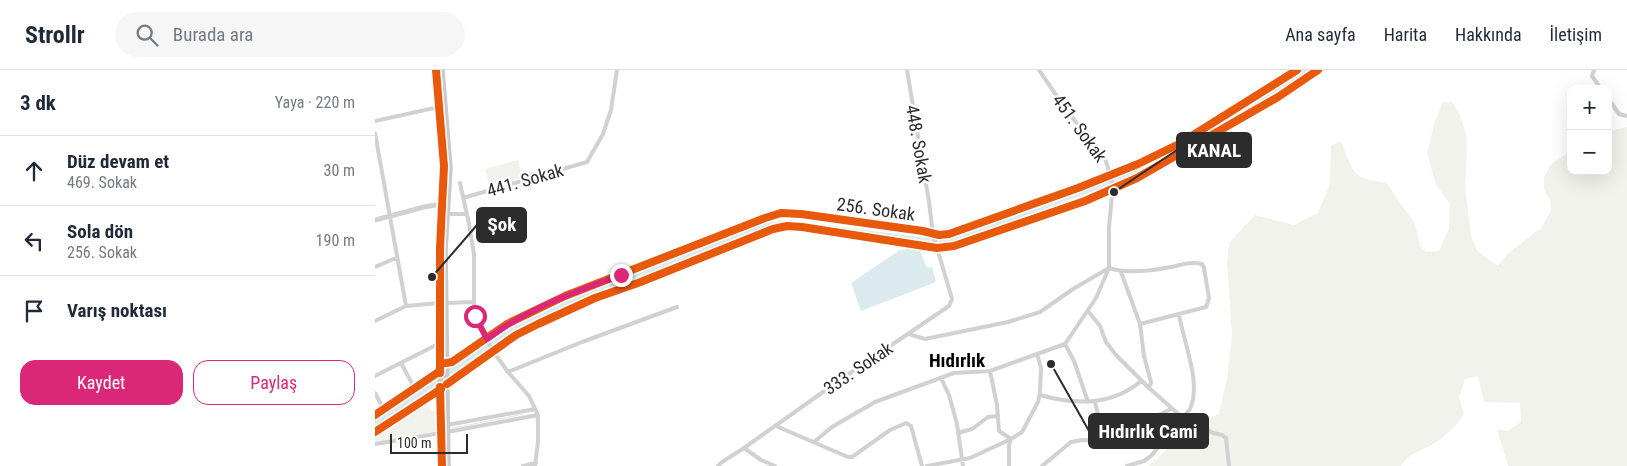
<!DOCTYPE html>
<html lang="tr">
<head>
<meta charset="utf-8">
<style>
	:root { --surface:#fff; --page:#f6f6f7; --text:#1f2937; --muted:#747a83; --line:#e0e1e3; --accent:#db2777 }
	body { margin:0; font-family:"Roboto Condensed",sans-serif; background:var(--page); color:var(--text) }
	.controls { position:absolute; right:15px; top:15px; display:grid; overflow:hidden; border-radius:10px; box-shadow:0 5px 20px #0002 }
	.controls button { width:45px; height:45px; display:grid; place-items:center; padding:0; border:0; border-bottom:1px solid var(--line); background:var(--surface); color:var(--text); font:25px sans-serif }
	.scale { position:absolute; left:15px; bottom:12px; width:78px; box-sizing:border-box; padding-left:5px; border:2px solid #2c2c2c; border-top:0; font-size:14px; line-height:18px; white-space:nowrap; color:#2c2c2c; -webkit-text-stroke:4px #fff; paint-order:stroke }
	.stop { position:absolute; width:15px; height:15px; margin:-11px; border:4px solid #db2777; border-radius:50%; background:#fff }
	.stop.end { background:#db2777; border-color:#fff; box-shadow:0 1px 5px #0008 }
	.list { margin:0; padding:0; list-style:none }
	h2 { display:flex; justify-content:space-between; align-items:center; height:65px; margin:0; padding:0 20px; font-size:21px }
	h2 small { font-size:16px; font-weight:400; color:var(--muted) }
	.list li { display:grid; grid-template-columns:32px 1fr auto; gap:15px; align-items:center; box-sizing:border-box; height:70px; padding:0 20px; border-top:1px solid var(--line) }
	.list b { display:block; font-size:19px; white-space:nowrap }
	.list p { margin:0; font-size:16px; white-space:nowrap; color:var(--muted) }
	.list em { font-size:16px; font-style:normal; color:var(--muted) }
	.actions { display:flex; gap:10px; padding:15px 20px }
	.actions a { flex:1; padding:11px 0; border:1px solid var(--accent); border-radius:15px; text-align:center; font-size:18px; color:var(--accent) }
	.actions .main { background:var(--accent); color:#fff }
	.icon { flex:none; width:28px; height:28px; fill:none; stroke:currentColor; stroke-width:2; stroke-linecap:round; stroke-linejoin:round }
	.map { position:relative; flex:none; width:1252px; height:396px; overflow:hidden }
	header { display:flex; align-items:center; gap:30px; box-sizing:border-box; height:70px; padding:0 25px; background:var(--surface); border-bottom:1px solid var(--line) }
	header strong { font-size:24px }
	nav { display:flex; gap:28px; margin-inline-start:auto; font-size:18px }
	.search { width:350px; height:45px; background:var(--page); display:flex; align-items:center; gap:12px; box-sizing:border-box; padding:0 18px; border-radius:28px; color:var(--muted); font-size:19px }
	main { display:flex }
	aside { flex:1; background:var(--surface) }
	.map>svg:first-child { display:block }
	.green { fill:#f1f2eb }
	.water { fill:#daeaee }
	.lines { fill:none; stroke-linecap:round; stroke-linejoin:round }
	.stream { stroke:#daeaee; stroke-width:1 }
	.canal { stroke:#daeaee; stroke-width:5.5 }
	.minor { stroke:#d1d1d1; stroke-width:4 }
	.tertiary { stroke:#d1d1d1; stroke-width:5 }
	.secondary { stroke:#cacaca; stroke-width:5.5 }
	.cycleway-casing { stroke:#fff; stroke-width:11 }
	.cycleway { stroke:#e8590c; stroke-width:8 }
	.route { stroke:#db2777; stroke-width:6 }
	.labels { text-anchor:middle; dominant-baseline:central; stroke-width:5; stroke-linejoin:round; paint-order:stroke }
	.street-label { font-size:18px; fill:#2c2c2c; stroke:#fff }
	.neighbourhood-label { font-size:19px; font-weight:bold; fill:#000; stroke:#fff }
	.leader { fill:none; stroke:#2c2c2c; stroke-width:2 }
	.callout-dot { fill:#2c2c2c; stroke:#fff; stroke-width:2 }
	.callout { fill:#2c2c2c; stroke:#2c2c2c; stroke-width:2 }
	.callout-label { font-size:19px; text-anchor:middle; font-weight:bold; fill:#fff }
</style>
</head>
<body>
<header>
<strong>Strollr</strong>
<div class="search"><svg class="icon" aria-label="search" viewBox="0 0 24 24"><circle cx="10" cy="10" r="6"/><path d="M15 15l6 6"/></svg>Burada ara</div>
<nav><a>Ana sayfa</a><a>Harita</a><a>Hakkında</a><a>İletişim</a></nav>
</header>
<main>
<aside>
<h2>3 dk<small>Yaya · 220 m</small></h2>
<ul class="list">
<li><svg class="icon" aria-label="ahead" viewBox="0 0 24 24"><path d="M12 20V5M6 11l6-6 6 6"/></svg><div><b>Düz devam et</b><p>469. Sokak</p></div><em>30 m</em></li>
<li><svg class="icon" aria-label="left" viewBox="0 0 24 24"><path d="M17 20v-9H6M10 6l-5 5 5 5"/></svg><div><b>Sola dön</b><p>256. Sokak</p></div><em>190 m</em></li>
<li><svg class="icon" aria-label="arrive" viewBox="0 0 24 24"><path d="M6 21V4h12l-3 4 3 4H6"/></svg><div><b>Varış noktası</b></div></li>
</ul>
<div class="actions"><a class="main">Kaydet</a><a>Paylaş</a></div>
</aside>
<div class="map">
<svg width="1252" height="396" viewBox="0 0 1252 396">
	<rect width="100%" height="100%" fill="#fff"/>
	<path class="green" d="M1068,32H1077L1085,45L1091,64L1092,84L1090,116L1096,166L1102,181L1123,196L1132,184L1166,158L1176,141L1175,130L1169,120V107L1176,94L1196,81V101H1233V61L1252,57V396H1133L1122,359L1133,361L1146,352L1145,333L1109,332L1103,306L1090,309L1084,328L1089,344C1081,356 1071,366 1058,374C1044,382 1036,382 1026,396H773L796,376L812,359L844,344L852,309L857,265L852,193L854,173L880,145L919,155L943,143L955,114L956,75L966,72C979,103 977,109 1012,113L1025,133L1040,153L1045,176L1052,182L1064,181L1074,159L1075,134L1061,115L1052,83L1060,51Z
		M143,90L148,107L115,116L110,99Z
		M51,333L56,341L62,342V361L0,373V365Z"/>
	<path class="water" d="M544,178L552,198L557,197L561,212L486,241L476,213L525,180Z"/>
	<g class="lines">
		<path class="stream" d="M78,358L149,344"/>
		<path class="canal" d="M0,354L140,257L198,231L389,156L414,153L545,170L575,171L759,103L832,62L930,0"/>
		<path class="minor" d="M1219,0L1217,6L1226,19
			M1233,28L1244,44L1252,46
			M0,51L64,37
			M0,63L31,236
			M85,113L94,154L99,184V246L118,281L133,302L154,326L163,345V372L160,396
			M88,128L212,92L228,64L236,40L242,0
			M72,144H92
			M0,197L21,188
			M746,202L765,254L769,286L776,312L774,318
			M71,233L99,232
			M713,241L725,256L731,272L741,285L774,318L808,348L821,353L838,363L847,365L851,368L854,396
			M0,251L31,236L64,233
			M534,264L550,269L633,252L665,242L698,219L734,198C753,204 776,201 796,197C806,195 816,191 827,194L829,198L834,228L831,237L765,254
			M690,274L699,291L713,332
			M26,293L39,317
			M71,293L77,292L132,254L190,226L390,148L406,143L426,144L548,161L564,165L574,164L703,118L763,94L804,74L922,0
			M615,301L622,335L624,361L636,369L634,375V396
			M133,302L207,272L302,237
			M0,306L65,273
			M566,308L574,325L582,354L588,396
			M72,314L141,265L163,254L220,228L263,213L398,159L412,156L427,157L562,178L579,176L710,131L762,108L903,27L943,0
			M0,323L8,338
			M665,325C700,335 737,336 766,311
			M720,332L729,371
			M0,345L65,301
			M72,355L160,339
			M401,356L473,387H477L515,360L531,353L536,356L547,396
			M0,362L65,319
			M72,362L163,345
			M583,363L597,359L613,347L622,346
			M439,372L457,357L500,332L579,303L615,301L662,284
			M0,374L66,363
			M369,378L386,390L400,396
			M148,396L161,393
			M343,396L347,392L369,378L462,312L574,236L577,229L558,164L554,132L532,0
			M552,396L595,388L636,369L647,362L663,332L665,323L666,298L662,284L690,274L721,228L734,198V157L738,115L730,88L692,41L664,0
			M667,396L696,372L707,370L729,371L796,339
			M752,396L769,391L776,386L815,339C827,313 808,271 804,244"/>
		<path class="tertiary" d="M0,150L49,137L67,134"/>
		<path class="secondary" d="M61,0L69,96L65,155L64,233L67,396
			M67,0L75,98L70,180L73,396"/>
		<defs>
			<path id="cycleway" d="M61,0L69,96L65,178V303
				M71,293L77,292L132,254L190,226L390,148L406,143L426,144L548,161L564,165L574,164L703,118L763,94L804,74L922,0
				M72,314L141,265L163,254L220,228L263,213L398,159L412,156L427,157L562,178L579,176L710,131L762,108L903,27L943,0
				M65,317L67,396
				M0,345L65,301
				M0,362L66,319"/>
		</defs>
		<use href="#cycleway" class="cycleway-casing"/>
		<use href="#cycleway" class="cycleway"/>
	</g>
	<g class="lines">
		<path class="route" d="M100,246L112,269C152,239 199,222 246,205"/>
	</g>
	<g class="labels">
		<g class="street-label">
			<text transform="translate(705 58) rotate(54)">451. Sokak</text>
			<text transform="translate(544 74) rotate(80)">448. Sokak</text>
			<text transform="translate(150 110) rotate(-16)">441. Sokak</text>
			<text transform="translate(501 139) rotate(8)">256. Sokak</text>
			<text transform="translate(483 298) rotate(-34)">333. Sokak</text>
		</g>
		<g class="neighbourhood-label">
			<text x="582" y="290">Hıdırlık</text>
		</g>
	</g>
	<path class="leader" d="M739 122L802 80M57 207L102 155M676 294L714 361"/>
	<g class="callout-dot">
		<circle cx="739" cy="122" r="5"/>
		<circle cx="57" cy="207" r="5"/>
		<circle cx="676" cy="294" r="5"/>
	</g>
	<g class="callout">
		<rect x="802" y="63" width="74" height="34" rx="5"/>
		<rect x="102" y="138" width="49" height="34" rx="5"/>
		<rect x="714" y="344" width="119" height="34" rx="5"/>
	</g>
	<g class="callout-label">
		<text x="839" y="87">KANAL</text>
		<text x="127" y="161">Şok</text>
		<text x="773" y="368">Hıdırlık Cami</text>
	</g>
</svg>
<div class="controls">
<button>+</button>
<button>−</button>
</div>
<div class="scale">100 m</div>
<div class="stop" style="left:100px;top:246px"></div>
<div class="stop end" style="left:246px;top:205px"></div>
</div>
</main>
</body>
</html>
